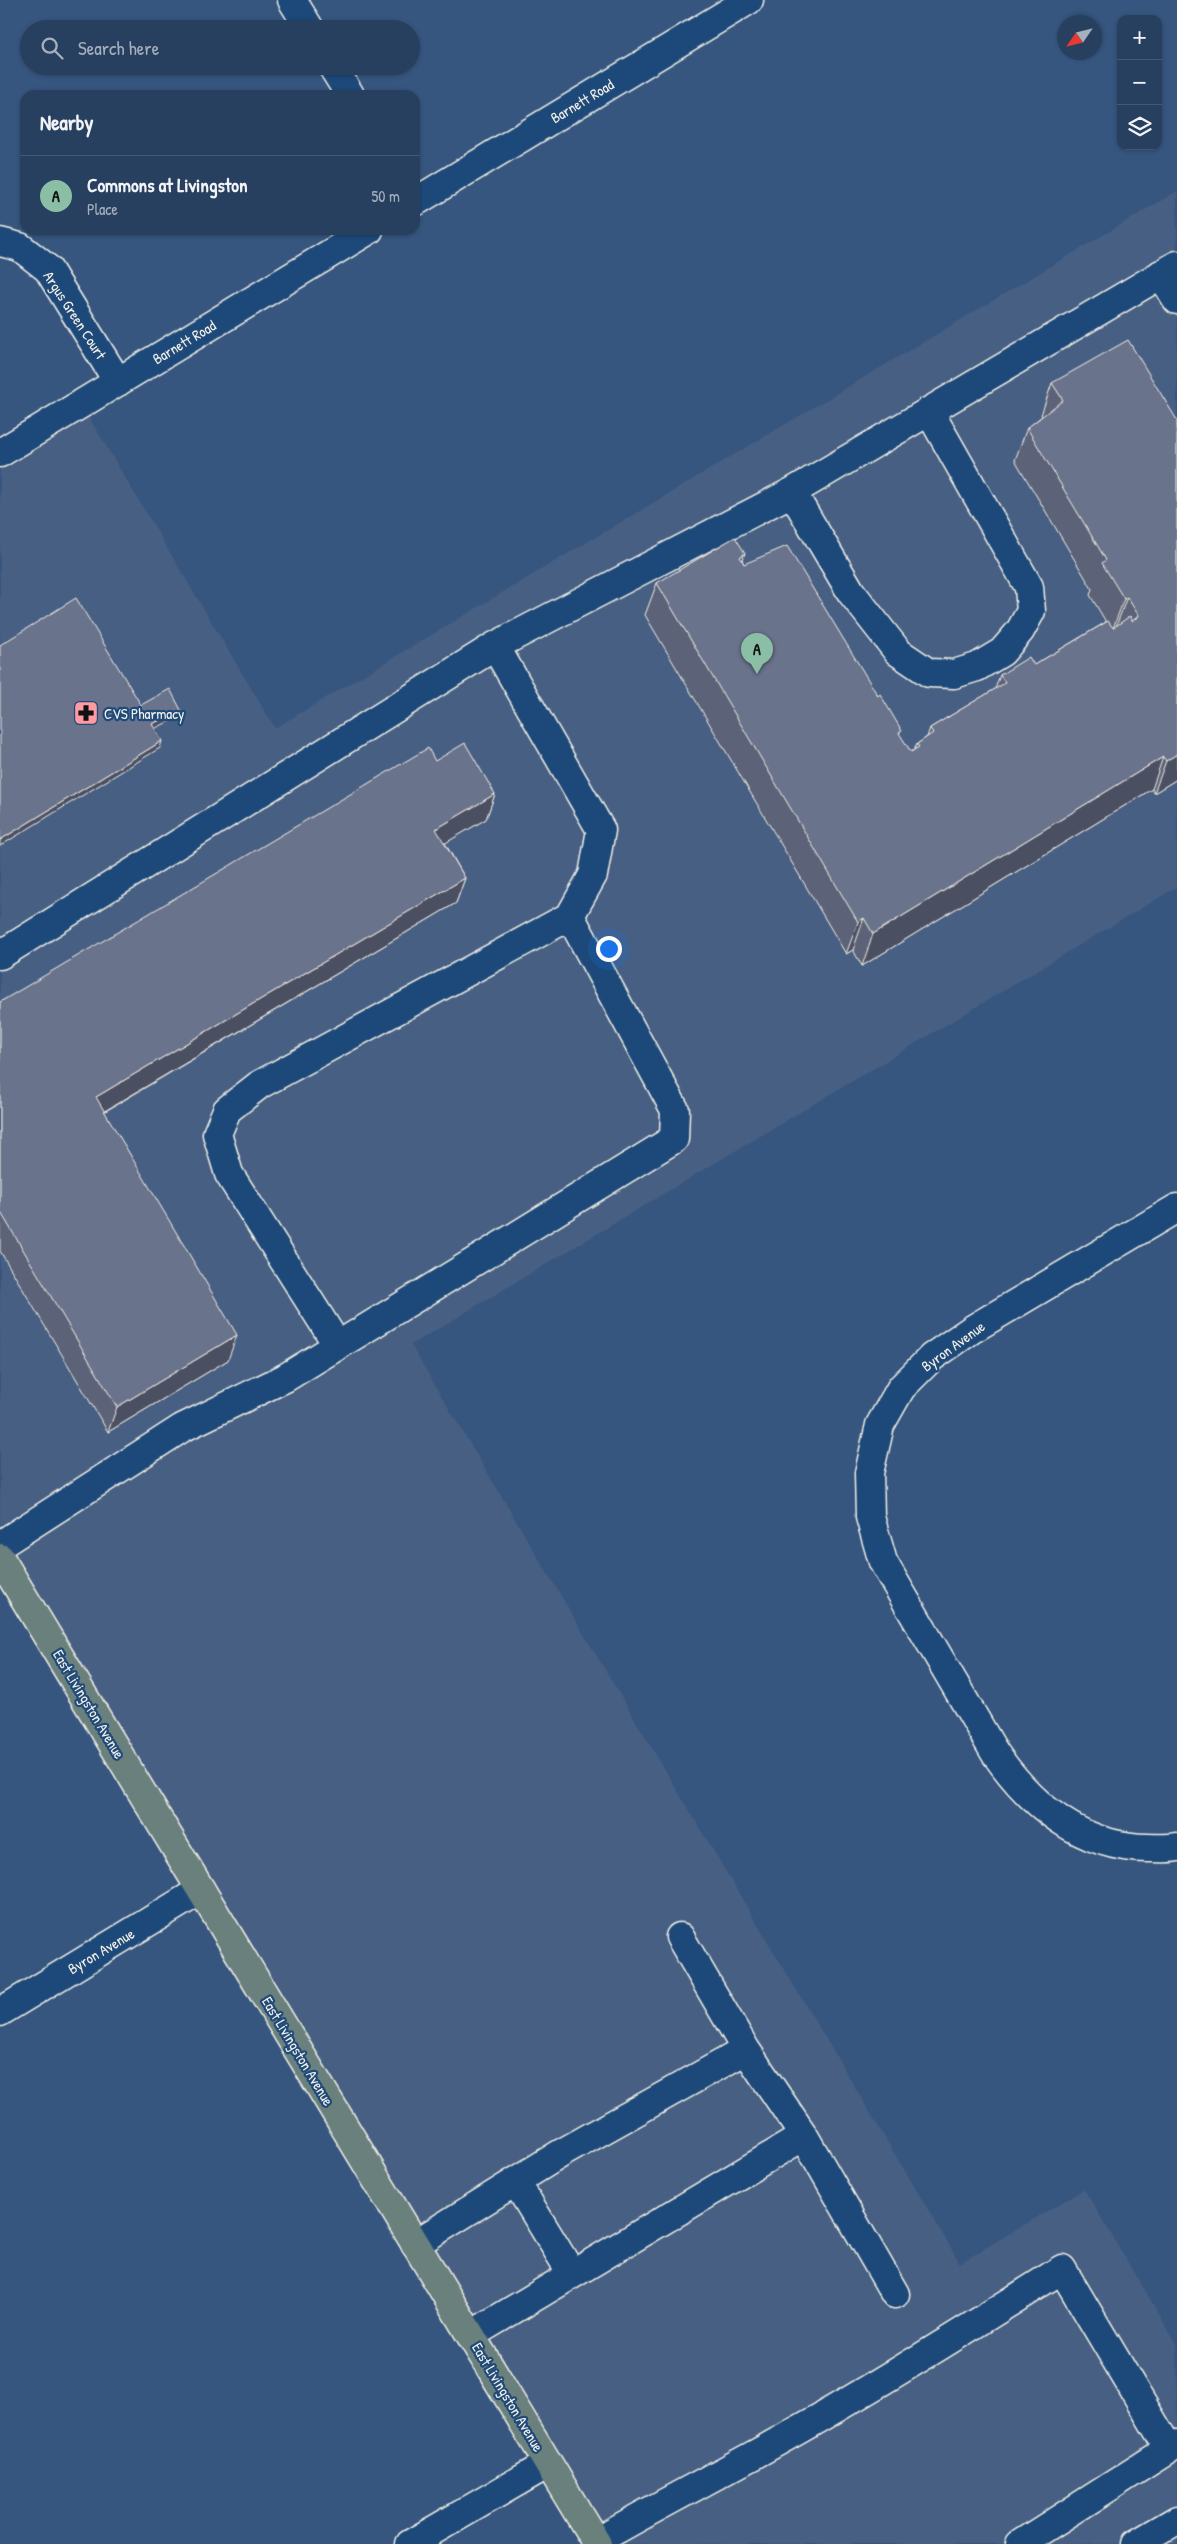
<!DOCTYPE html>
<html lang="en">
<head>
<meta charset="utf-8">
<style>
	:root { --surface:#28405f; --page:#304765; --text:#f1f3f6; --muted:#a5afbd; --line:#445974; --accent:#8abfa5 }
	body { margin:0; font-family:"Patrick Hand",sans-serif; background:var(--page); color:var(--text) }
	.controls { position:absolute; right:15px; top:15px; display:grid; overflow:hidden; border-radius:10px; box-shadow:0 1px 4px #0004 }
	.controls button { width:45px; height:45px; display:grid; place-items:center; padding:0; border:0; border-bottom:1px solid var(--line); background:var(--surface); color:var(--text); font:25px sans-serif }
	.compass { position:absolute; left:1057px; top:15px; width:45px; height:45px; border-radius:50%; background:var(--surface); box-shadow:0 1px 4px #0004; rotate:235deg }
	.you { position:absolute; left:608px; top:948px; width:18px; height:18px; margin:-12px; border:4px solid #fff; border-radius:50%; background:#1a73e8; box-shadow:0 0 0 8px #1a73e833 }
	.badge { display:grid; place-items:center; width:32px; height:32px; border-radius:50%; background:var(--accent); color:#111; font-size:16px; font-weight:700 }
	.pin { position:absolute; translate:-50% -41px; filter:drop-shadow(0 1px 2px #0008) }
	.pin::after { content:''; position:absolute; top:26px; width:18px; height:15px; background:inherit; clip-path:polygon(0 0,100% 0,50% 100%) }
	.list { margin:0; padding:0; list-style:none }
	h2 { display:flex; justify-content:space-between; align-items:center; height:65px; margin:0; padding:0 20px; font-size:21px }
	h2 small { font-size:16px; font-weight:400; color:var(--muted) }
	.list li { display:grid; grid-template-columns:32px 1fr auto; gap:15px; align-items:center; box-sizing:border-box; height:80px; padding:0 20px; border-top:1px solid var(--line) }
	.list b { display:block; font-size:19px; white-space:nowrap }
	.list p { margin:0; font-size:16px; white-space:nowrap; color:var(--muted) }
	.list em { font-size:16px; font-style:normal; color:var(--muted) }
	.icon { flex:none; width:28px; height:28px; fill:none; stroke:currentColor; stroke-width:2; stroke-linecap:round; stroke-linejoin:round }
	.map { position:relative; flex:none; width:1177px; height:2544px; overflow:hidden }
	.search { position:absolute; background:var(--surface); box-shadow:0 1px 4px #0004; left:20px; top:20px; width:400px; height:55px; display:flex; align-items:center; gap:12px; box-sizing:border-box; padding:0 18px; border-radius:28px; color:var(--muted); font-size:19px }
	.panel { position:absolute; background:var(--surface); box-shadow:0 1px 4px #0004; left:20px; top:90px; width:400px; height:145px; border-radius:15px }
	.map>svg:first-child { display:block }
	.built { fill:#465f83 }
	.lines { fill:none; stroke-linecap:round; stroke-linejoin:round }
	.minor-casing { stroke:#f4f1e8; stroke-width:31 }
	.major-casing { stroke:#f4f1e8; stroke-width:31 }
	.minor { stroke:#1f4a7a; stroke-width:28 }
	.major { stroke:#6a807d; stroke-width:28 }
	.wall { fill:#5c6378; stroke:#f4f1e8 }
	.shaded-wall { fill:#4b5062; stroke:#f4f1e8 }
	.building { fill:#6b738c; stroke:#f4f1e8 }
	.labels { text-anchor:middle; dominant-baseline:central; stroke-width:4.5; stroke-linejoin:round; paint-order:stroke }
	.street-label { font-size:15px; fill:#f4f1e8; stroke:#1f4a7a }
	.poi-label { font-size:15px; fill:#f4f1e8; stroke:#1f4a7a; text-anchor:start }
</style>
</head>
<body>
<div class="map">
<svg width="1177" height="2544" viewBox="0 0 1177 2544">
	<rect width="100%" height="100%" fill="#36567f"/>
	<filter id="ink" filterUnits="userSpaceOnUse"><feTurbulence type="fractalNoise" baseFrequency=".02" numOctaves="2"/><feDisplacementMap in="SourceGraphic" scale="10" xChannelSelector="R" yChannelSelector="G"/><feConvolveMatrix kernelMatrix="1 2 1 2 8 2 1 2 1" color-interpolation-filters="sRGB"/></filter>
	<g filter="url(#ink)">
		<path class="built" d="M1177,191V887L411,1345L960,2263L1084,2189L1177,2344V2544H594L0,1575V459L84,409L275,728Z"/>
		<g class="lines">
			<defs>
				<path id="minor" d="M292,0L310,29
					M332,66L350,95
					M415,202L749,0
					M0,242L20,247L48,269L118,382
					M1161,274L1177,300
					M0,453L369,230
					M792,492L851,592L898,652L929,673L954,674L977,667L1002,652L1020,631L1031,611L1029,587L929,411
					M0,955L495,646L792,492L1177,265
					M1177,1208L971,1330L932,1357L901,1388L880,1425L869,1473L870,1517L883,1562L995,1753C1031,1805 1081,1847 1147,1848C1157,1848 1167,1849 1177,1847
					M338,1346L229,1174L217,1134L227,1110L259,1085L570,916
					M0,1545L182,1428L285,1378L674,1139L675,1110L570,916L593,875L601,830L495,646
					M680,1937L746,2050L804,2136L895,2294
					M0,2012L201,1890
					M516,2182L572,2274
					M415,2244L560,2154L746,2050
					M471,2335L804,2136
					M595,2542C646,2512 697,2486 748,2458C855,2400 959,2335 1062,2269L1169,2449
					M410,2544L548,2464
					M1020,2544L1177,2444
					M1136,2544L1177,2520"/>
				<path id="major" d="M0,1558L597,2544"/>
			</defs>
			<use href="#minor" class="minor-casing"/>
			<use href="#major" class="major-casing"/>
			<use href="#minor" class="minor"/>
			<use href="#major" class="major"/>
		</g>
		<path class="wall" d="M1052,383L1177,420V779L1154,793L1152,789L862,966L853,950L846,954L645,615L657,583L742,560L744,564L900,736L911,752L914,750L917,744L927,737L930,728L995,689L1000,675L1034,665L1106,622L1090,595L1092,589L1015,460L1027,428L1042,416L1041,415Z
			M435,761L495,794L486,819L445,843L465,878L456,903L104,1112L228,1360L108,1432L0,1251V1002Z"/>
		<path class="shaded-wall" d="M745,553L733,585L740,557Z
			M1127,597L1115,629L1112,631L1124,599Z
			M181,710L178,717L150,731L152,724Z
			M162,741L160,748L0,846V840Z
			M1177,754V779L1154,793L1166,761Z
			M1163,757L1152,789L862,966L873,934Z
			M495,794L486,819L427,854L436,829Z
			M465,878L456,903L86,1122L96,1097Z
			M864,918L853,950L846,954L858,922Z
			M237,1335L228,1360L108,1432L117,1407Z"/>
		<path class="building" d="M1128,340L1177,420V754L1166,761L1163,757L873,934L864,918L858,922L657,583L735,537L745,553L740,557L744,564L787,546L878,696L880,694L902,731L899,733L911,752L919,747L917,744L933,733L930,728L1005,683L1000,675L1029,657L1034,665L1108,621L1113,628L1130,616L1132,621L1139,616L1127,597L1124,599L1102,563L1106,560L1027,428L1063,400L1052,383Z
			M76,598L141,705L170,689L181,710L152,724L162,741L0,840V645Z
			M465,743L495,794L436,829L465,878L96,1097L237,1335L117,1407L0,1211V1002L428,748L435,761Z"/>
	</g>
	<defs>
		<symbol id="pharmacy-square" viewBox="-11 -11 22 22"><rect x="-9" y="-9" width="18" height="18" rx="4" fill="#ff9aa2" stroke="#1f4a7a"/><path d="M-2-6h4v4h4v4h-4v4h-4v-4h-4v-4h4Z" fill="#111"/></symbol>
	</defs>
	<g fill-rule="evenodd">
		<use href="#pharmacy-square" x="72" y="699" width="28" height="28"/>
	</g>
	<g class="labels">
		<g class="street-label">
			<text transform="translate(582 101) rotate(-31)">Barnett Road</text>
			<text transform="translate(75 315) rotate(57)">Argus Green Court</text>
			<text transform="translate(184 342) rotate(-31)">Barnett Road</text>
			<text transform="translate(953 1346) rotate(-36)">Byron Avenue</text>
			<text transform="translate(89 1704) rotate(59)">East Livingston Avenue</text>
			<text transform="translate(101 1951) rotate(-31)">Byron Avenue</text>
			<text transform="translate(298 2051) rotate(59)">East Livingston Avenue</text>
			<text transform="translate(508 2397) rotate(59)">East Livingston Avenue</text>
		</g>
		<g class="poi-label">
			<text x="104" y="713">CVS Pharmacy</text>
		</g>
	</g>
</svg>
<div class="controls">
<button>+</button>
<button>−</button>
<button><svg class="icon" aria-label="layers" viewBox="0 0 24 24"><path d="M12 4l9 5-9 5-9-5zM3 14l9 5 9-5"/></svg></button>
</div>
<svg class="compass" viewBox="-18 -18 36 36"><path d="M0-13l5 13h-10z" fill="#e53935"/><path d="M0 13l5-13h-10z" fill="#a5afbd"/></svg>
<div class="you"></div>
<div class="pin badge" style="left:757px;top:674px">A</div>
<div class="search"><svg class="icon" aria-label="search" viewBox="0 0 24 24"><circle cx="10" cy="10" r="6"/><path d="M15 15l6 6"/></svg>Search here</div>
<section class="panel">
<h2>Nearby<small></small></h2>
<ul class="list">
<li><span class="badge">A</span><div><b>Commons at Livingston</b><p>Place</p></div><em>50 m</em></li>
</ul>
</section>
</div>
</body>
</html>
